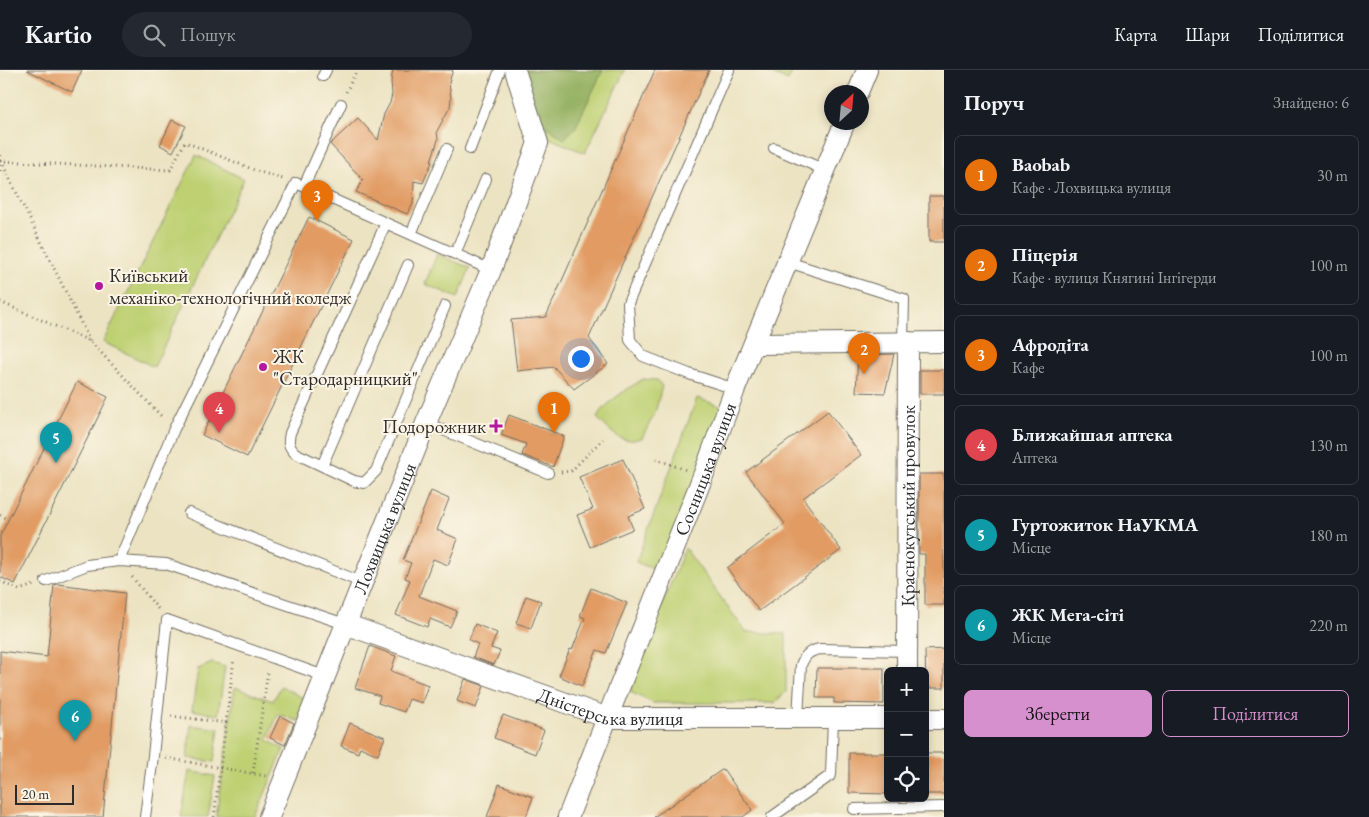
<!DOCTYPE html>
<html lang="uk">
<head>
<meta charset="utf-8">
<style>
	:root { --surface:#171b24; --page:#242831; --text:#f1f3f6; --muted:#9ea1a6; --line:#363941; --accent:#d690ce }
	body { margin:0; font-family:"EB Garamond",serif; background:var(--page); color:var(--text) }
	.controls { position:absolute; right:15px; bottom:15px; display:grid; overflow:hidden; border-radius:8px; box-shadow:0 2px 8px #0003 }
	.controls button { width:45px; height:45px; display:grid; place-items:center; padding:0; border:0; border-bottom:1px solid var(--line); background:var(--surface); color:var(--text); font:25px sans-serif }
	.compass { position:absolute; left:824px; top:15px; width:45px; height:45px; border-radius:50%; background:var(--surface); box-shadow:0 2px 8px #0003; rotate:26deg }
	.scale { position:absolute; left:15px; bottom:12px; width:59px; box-sizing:border-box; padding-left:5px; border:2px solid #2b2b2b; border-top:0; font-size:14px; line-height:18px; white-space:nowrap; color:#2b2b2b; -webkit-text-stroke:4px #fcf5e5; paint-order:stroke }
	.you { position:absolute; left:580px; top:288px; width:18px; height:18px; margin:-12px; border:4px solid #fff; border-radius:50%; background:#1a73e8; box-shadow:0 0 0 8px #1a73e833 }
	.badge { display:grid; place-items:center; width:32px; height:32px; border-radius:50%; background:var(--accent); color:#fff; font-size:16px; font-weight:700 }
	.pin { position:absolute; translate:-50% -41px; filter:drop-shadow(0 1px 2px #0008) }
	.pin::after { content:''; position:absolute; top:26px; width:18px; height:15px; background:inherit; clip-path:polygon(0 0,100% 0,50% 100%) }
	.list { margin:0; padding:0; list-style:none }
	h2 { display:flex; justify-content:space-between; align-items:center; height:65px; margin:0; padding:0 20px; font-size:21px }
	h2 small { font-size:16px; font-weight:400; color:var(--muted) }
	.list li { display:grid; grid-template-columns:32px 1fr auto; gap:15px; align-items:center; box-sizing:border-box; height:80px; margin:0 10px 10px; padding:0 10px; border:1px solid var(--line); border-radius:8px }
	.list b { display:block; font-size:19px; white-space:nowrap }
	.list p { margin:0; font-size:16px; white-space:nowrap; color:var(--muted) }
	.list em { font-size:16px; font-style:normal; color:var(--muted) }
	.actions { display:flex; gap:10px; padding:15px 20px }
	.actions a { flex:1; padding:11px 0; border:1px solid var(--accent); border-radius:8px; text-align:center; font-size:18px; color:var(--accent) }
	.actions .main { background:var(--accent); color:#111 }
	.icon { flex:none; width:28px; height:28px; fill:none; stroke:currentColor; stroke-width:2; stroke-linecap:round; stroke-linejoin:round }
	.map { position:relative; flex:none; width:944px; height:747px; overflow:hidden }
	header { display:flex; align-items:center; gap:30px; box-sizing:border-box; height:70px; padding:0 25px; background:var(--surface); border-bottom:1px solid var(--line) }
	header strong { font-size:24px }
	nav { display:flex; gap:28px; margin-inline-start:auto; font-size:18px }
	.search { width:350px; height:45px; background:var(--page); display:flex; align-items:center; gap:12px; box-sizing:border-box; padding:0 18px; border-radius:28px; color:var(--muted); font-size:19px }
	main { display:flex }
	aside { flex:1; background:var(--surface) }
	.map>svg:first-child { display:block }
	.green { fill:#bed072; stroke:#747e4e }
	.forest { fill:#96b264; stroke:#606e48 }
	.building { fill:#e19b64 }
	.lines { fill:none; stroke-linecap:round; stroke-linejoin:round }
	.service-casing { stroke:#6f6b60; stroke-width:12 }
	.minor-casing { stroke:#6f6b60; stroke-width:22 }
	.path { stroke:#6f6b60; stroke-width:3; stroke-dasharray:1 4; stroke-linecap:butt }
	.service { stroke:#fff; stroke-width:10 }
	.minor { stroke:#fff; stroke-width:20 }
	.poi-dot { fill:#b5179e; stroke:#fcf5e5; stroke-width:2 }
	.labels { text-anchor:middle; dominant-baseline:central; stroke-width:4; stroke-linejoin:round; paint-order:stroke }
	.poi-label { font-size:19px; fill:#2b2b2b; stroke:#fcf5e5; text-anchor:start }
	.street-label { font-size:19px; fill:#2b2b2b; stroke:#fcf5e5 }
</style>
</head>
<body>
<header>
<strong>Kartio</strong>
<div class="search"><svg class="icon" aria-label="search" viewBox="0 0 24 24"><circle cx="10" cy="10" r="6"/><path d="M15 15l6 6"/></svg>Пошук</div>
<nav><a>Карта</a><a>Шари</a><a>Поділитися</a></nav>
</header>
<main>
<div class="map">
<svg width="944" height="747" viewBox="0 0 944 747">
	<rect width="100%" height="100%" fill="#fcf5e5"/>
	<filter id="ink" filterUnits="userSpaceOnUse"><feTurbulence type="fractalNoise" baseFrequency=".02" numOctaves="2"/><feDisplacementMap in="SourceGraphic" scale="10" xChannelSelector="R" yChannelSelector="G"/><feConvolveMatrix kernelMatrix="1 2 1 2 8 2 1 2 1" color-interpolation-filters="sRGB"/></filter>
	<filter id="wash" filterUnits="userSpaceOnUse"><feTurbulence type="fractalNoise" baseFrequency=".0096" numOctaves="4" result="noise"/><feDisplacementMap in="SourceGraphic" scale="20" xChannelSelector="R" yChannelSelector="G"/><feGaussianBlur stdDeviation="1.12" result="paint"/><feColorMatrix in="noise" values="0 0 0 0 0 0 0 0 0 0 0 0 0 0 0 0 0 1.4 0 .05"/><feComposite in="paint" operator="in"/></filter>
	<g filter="url(#wash)">
		<rect width="100%" height="100%" fill="#ece3c2"/>
		<path class="green" d="M528,0H625L585,83L549,68Z
			M764,0H793L788,11Z
			M196,85L244,109L154,297L103,272Z
			M437,184L470,198L458,228L425,214Z
			M643,309L657,310L662,316L655,343L642,368C620,375 612,362 597,348C606,331 628,319 643,309Z
			M697,328L723,337L662,503L636,492Z
			M685,478L746,562L786,564V622L774,633H653L632,623L631,612Z
			M212,593L225,597L218,645L192,640L198,599Z
			M281,616L307,630L298,651L278,644L267,670L284,679L255,747H216L235,617L273,631Z
			M191,655L219,659L214,692L187,688Z
			M189,701L215,706L208,747H181Z"/>
		<path class="forest" d="M522,0H603L575,58L564,69L535,48Z"/>
		<g id="blocks">
			<path class="building" d="M27,0H82L72,22Z
				M393,0H453L449,12L451,28L450,37L437,61L438,70L431,91L432,92L423,113L414,111L413,134L407,144L356,122L363,110L330,74L358,48L378,70L384,44L390,33L392,24L391,11Z
				M655,0H709L589,268L608,294L574,319L554,297L517,301L511,250L546,247Z
				M172,50L186,56L173,82L160,75Z
				M929,126H944V172H929Z
				M309,147L354,169L247,387L202,365Z
				M894,284L885,323L856,322L858,285Z
				M920,300H944V324H920Z
				M77,312L108,327L15,514L0,507V466Z
				M828,341L861,385L803,428L841,480L759,541L727,498L785,454L746,402Z
				M509,345L564,366L553,397L522,385L526,374L501,365Z
				M623,389L645,439L628,446L633,459L590,477L577,445L593,439L579,407Z
				M919,404H944V535H925V484H919Z
				M431,421L449,429L437,460L458,469L448,495L433,489L419,526L457,541L450,557L430,549L427,557L396,545L410,510L405,508L411,493L403,490Z
				M58,514L125,523L103,747H0V581L47,587L54,515Z
				M591,518L627,533L606,583L597,580L582,616L559,606L570,579L572,580L585,548L580,546Z
				M526,526L541,531L531,558L516,553Z
				M475,554L497,563L491,578L500,581L494,595L473,587L478,574L469,570Z
				M370,576L396,586L391,601L428,615L422,633L409,629L404,642L378,633L380,626L355,618Z
				M944,579V618H926L925,580Z
				M817,598H884V634L834,633V628H816Z
				M465,609L484,616L476,638L457,631Z
				M503,645L544,660L535,684L494,668Z
				M280,646L294,653L285,675L270,668Z
				M350,653L385,667L378,685L360,677L358,683L341,676Z
				M849,683H888V724L849,723Z
				M925,683H944V724H925Z
				M723,699L752,740L743,747H654Z
				M499,714L533,727L526,747H487Z"/>
		</g>
	</g>
	<g filter="url(#ink)">
		<use href="#blocks" fill-opacity="0" stroke="#6f6b60" stroke-width="1"/>
		<g class="lines">
			<defs>
				<path id="service" d="M729,0L628,233L630,270L643,286L689,304L735,319
					M323,6L326,0
					M774,78L825,100
					M470,79L500,0
					M304,116L341,34
					M386,153L290,363C288,372 288,376 295,383L354,411L364,413L376,401L445,236
					M411,164L447,79
					M455,184L486,109
					M788,192L904,229L903,272
					M426,353L548,403
					M322,396L408,195
					M189,443L361,512
					M119,491L174,359L296,113L491,200
					M46,511L87,495L119,491L166,494L345,554
					M798,647L801,595C805,585 809,581 820,579L907,581
					M854,739L944,737
					M145,747L153,686L167,550L324,606
					M772,747L831,705L833,648"/>
				<g id="minor">
					<path d="M858,22L867,0"/>
					<path d="M754,274L944,272"/>
					<path id="s1" d="M345,554L608,648H888"/>
					<path id="s2" d="M907,601L908,272"/>
					<path d="M925,649H944"/>
					<path id="s3" d="M269,747L426,353L491,200L538,73L515,0"/>
					<path id="s4" d="M568,747L703,406L735,319L845,52"/>
				</g>
			</defs>
			<use href="#service" class="service-casing"/>
			<use href="#minor" class="minor-casing"/>
			<path class="path" d="M346,22L357,0
				M0,85V102
				M0,91L170,100L185,72L257,101L283,109
				M1,91L90,271
				M0,232L90,271L163,348
				M656,389L686,400
				M561,402L571,401L603,369
				M0,445L8,449
				M132,507L158,539
				M0,511L19,520L34,515
				M171,646L227,653
				M166,688L266,706
				M253,703L268,601
				M214,747L234,589"/>
			<use href="#service" class="service"/>
			<use href="#minor" class="minor"/>
		</g>
	</g>
	<g class="poi-dot">
		<circle cx="99" cy="216" r="5"/>
		<circle cx="263" cy="297" r="5"/>
		<path d="M493.5 348.5h5v5h5v5h-5v5h-5v-5h-5v-5h5z"/>
	</g>
	<g class="labels">
		<g class="poi-label">
			<text x="109" y="205">Київський<tspan x="109" dy="22">механіко-технологічний коледж</tspan></text>
			<text x="273" y="286">ЖК<tspan x="273" dy="22">"Стародарницкий"</tspan></text>
			<text x="486" y="356" text-anchor="end">Подорожник</text>
		</g>
		<g class="street-label">
			<text stroke="none"><textPath href="#s4" startOffset="374">Сосницька вулиця</textPath></text>
			<text stroke="none"><textPath href="#s2" startOffset="165">Краснокутський провулок</textPath></text>
			<text stroke="none"><textPath href="#s3" startOffset="311">Лохвицька вулиця</textPath></text>
			<text stroke="none"><textPath href="#s1" startOffset="280">Дністерська вулиця</textPath></text>
		</g>
	</g>
</svg>
<div class="controls">
<button>+</button>
<button>−</button>
<button><svg class="icon" aria-label="locate" viewBox="0 0 24 24"><circle cx="12" cy="12" r="6"/><path d="M12 2v4M12 18v4M2 12h4M18 12h4"/></svg></button>
</div>
<svg class="compass" viewBox="-18 -18 36 36"><path d="M0-13l5 13h-10z" fill="#e53935"/><path d="M0 13l5-13h-10z" fill="#9ea1a6"/></svg>
<div class="scale">20 m</div>
<div class="you"></div>
<div class="pin badge" style="left:554px;top:363px;background:#e8710a">1</div>
<div class="pin badge" style="left:864px;top:304px;background:#e8710a">2</div>
<div class="pin badge" style="left:317px;top:151px;background:#e8710a">3</div>
<div class="pin badge" style="left:219px;top:363px;background:#e0444e">4</div>
<div class="pin badge" style="left:56px;top:393px;background:#0f9aa8">5</div>
<div class="pin badge" style="left:75px;top:671px;background:#0f9aa8">6</div>
</div>
<aside>
<h2>Поруч<small>Знайдено: 6</small></h2>
<ul class="list">
<li><span class="badge" style="background:#e8710a">1</span><div><b>Baobab</b><p>Кафе · Лохвицька вулиця</p></div><em>30 m</em></li>
<li><span class="badge" style="background:#e8710a">2</span><div><b>Піцерія</b><p>Кафе · вулиця Княгині Інгігерди</p></div><em>100 m</em></li>
<li><span class="badge" style="background:#e8710a">3</span><div><b>Афродіта</b><p>Кафе</p></div><em>100 m</em></li>
<li><span class="badge" style="background:#e0444e">4</span><div><b>Ближайшая аптека</b><p>Аптека</p></div><em>130 m</em></li>
<li><span class="badge" style="background:#0f9aa8">5</span><div><b>Гуртожиток НаУКМА</b><p>Місце</p></div><em>180 m</em></li>
<li><span class="badge" style="background:#0f9aa8">6</span><div><b>ЖК Мега-сіті</b><p>Місце</p></div><em>220 m</em></li>
</ul>
<div class="actions"><a class="main">Зберегти</a><a>Поділитися</a></div>
</aside>
</main>
</body>
</html>
